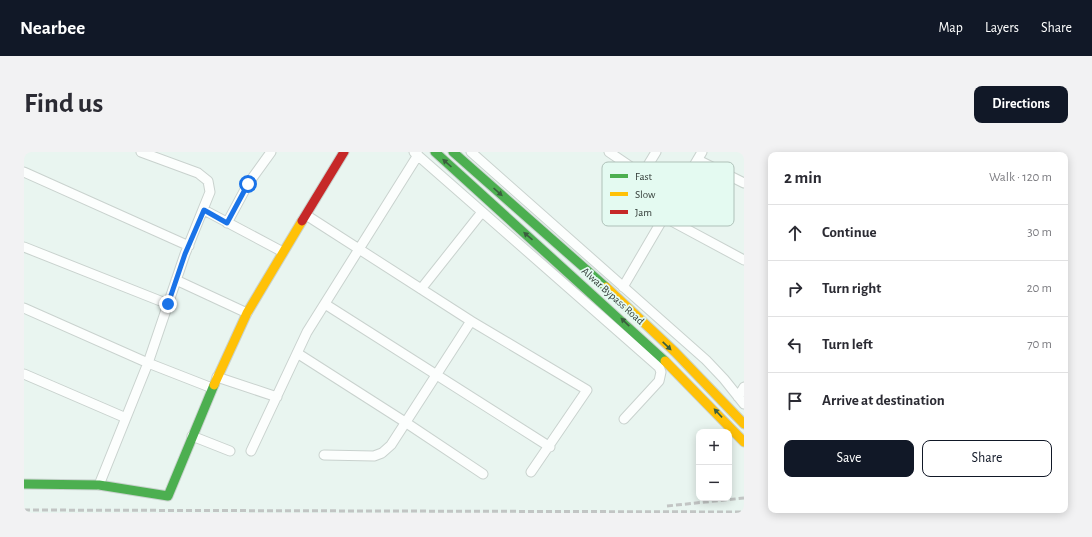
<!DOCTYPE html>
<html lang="en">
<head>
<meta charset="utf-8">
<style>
	:root { --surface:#fff; --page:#f2f2f3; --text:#2b2b33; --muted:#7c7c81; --line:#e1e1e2; --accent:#111827 }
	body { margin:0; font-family:"Alegreya Sans",sans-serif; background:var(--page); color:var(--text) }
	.controls { position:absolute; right:12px; bottom:12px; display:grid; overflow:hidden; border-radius:8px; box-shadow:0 2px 10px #0003 }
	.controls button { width:36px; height:36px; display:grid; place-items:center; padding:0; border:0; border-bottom:1px solid var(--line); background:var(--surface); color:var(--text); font:20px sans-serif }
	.stop { position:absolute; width:12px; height:12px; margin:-9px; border:3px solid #1a73e8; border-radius:50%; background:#fff }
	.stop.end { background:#1a73e8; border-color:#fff; box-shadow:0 1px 4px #0008 }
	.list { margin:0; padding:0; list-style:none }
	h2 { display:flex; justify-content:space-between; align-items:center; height:52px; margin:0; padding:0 16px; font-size:17px }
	h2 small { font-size:13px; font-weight:400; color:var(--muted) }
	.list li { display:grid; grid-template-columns:26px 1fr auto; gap:12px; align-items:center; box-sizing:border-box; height:56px; padding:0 16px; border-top:1px solid var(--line) }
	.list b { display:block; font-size:15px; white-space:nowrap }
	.list em { font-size:13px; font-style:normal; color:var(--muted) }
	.actions { display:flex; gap:8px; padding:12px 16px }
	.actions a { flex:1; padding:9px 0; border:1px solid var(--accent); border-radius:8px; text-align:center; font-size:14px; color:var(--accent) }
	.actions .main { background:var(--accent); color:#fff }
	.icon { flex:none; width:22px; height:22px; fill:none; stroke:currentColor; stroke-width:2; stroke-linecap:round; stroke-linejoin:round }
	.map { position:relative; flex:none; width:720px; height:361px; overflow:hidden; border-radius:8px }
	header { display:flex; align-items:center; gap:24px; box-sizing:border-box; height:56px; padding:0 20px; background:var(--accent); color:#fff }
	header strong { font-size:19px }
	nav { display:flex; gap:22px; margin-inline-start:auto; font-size:14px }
	.intro { display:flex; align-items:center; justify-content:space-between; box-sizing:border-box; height:96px; padding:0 24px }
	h1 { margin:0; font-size:28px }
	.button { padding:10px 18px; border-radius:8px; background:var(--accent); color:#fff; font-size:14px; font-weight:700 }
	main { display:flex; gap:24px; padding:0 24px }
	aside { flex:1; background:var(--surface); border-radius:8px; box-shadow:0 2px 10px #0003 }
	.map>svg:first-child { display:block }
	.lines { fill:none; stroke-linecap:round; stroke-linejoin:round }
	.street-casing { stroke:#c9d2ce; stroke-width:11 }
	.fast-casing { stroke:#c9d2ce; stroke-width:11 }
	.slow-casing { stroke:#c9d2ce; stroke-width:11 }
	.jam-casing { stroke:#c9d2ce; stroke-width:11 }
	.street { stroke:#fcfefd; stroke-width:9 }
	.fast { stroke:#4caf50; stroke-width:9 }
	.slow { stroke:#ffc107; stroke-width:9 }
	.jam { stroke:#c62828; stroke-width:9 }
	.rail { stroke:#c2c5c4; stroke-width:3; stroke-dasharray:6 3; stroke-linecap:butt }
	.oneway { fill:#3a5e3e }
	.route { stroke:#1a73e8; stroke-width:5 }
	.labels { text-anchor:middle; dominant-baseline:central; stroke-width:3.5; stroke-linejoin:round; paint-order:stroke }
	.street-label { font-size:11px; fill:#323b37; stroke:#e4faf1 }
	.key { fill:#e4faf1; stroke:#afc1b9; stroke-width:1 }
	.key-label { font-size:11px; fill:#323b37 }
</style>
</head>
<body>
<header>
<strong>Nearbee</strong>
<nav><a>Map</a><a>Layers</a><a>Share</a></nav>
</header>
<div class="intro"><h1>Find us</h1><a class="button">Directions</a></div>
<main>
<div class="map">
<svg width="720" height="361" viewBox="0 0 720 361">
	<rect width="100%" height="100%" fill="#e9f5f0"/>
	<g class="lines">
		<defs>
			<path id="street" d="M390,0L635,215L637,220L635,229L600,267
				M447,0L682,208L700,227L720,252
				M585,0L651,45
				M674,8L720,31
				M0,20L165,94
				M618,23L632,0
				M180,58L259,100
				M282,63L447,169L563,238L507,320
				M640,65L720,108
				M203,71L224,32L247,0
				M0,95L144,152
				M152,128L223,161
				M599,135L678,0
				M397,137L458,60
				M301,152L526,295
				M0,156L124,211L188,236
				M273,201L381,270L459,322
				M0,222L102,266
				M193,225L253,245
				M714,245L720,235
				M168,284L206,299
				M227,299L283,180L394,3
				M300,303L350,304L358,301L367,293L447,169
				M75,333L124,211L161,102L186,40L184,29L174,21L117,0"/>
			<path id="fast" d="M411,0L641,209
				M429,0L582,135
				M0,332L75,333L144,344L190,233"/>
			<path id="slow" d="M582,135L651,200L720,272
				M641,209L720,290
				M190,233L223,161L278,69"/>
			<path id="jam" d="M278,69L320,0"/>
		</defs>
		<use href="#street" class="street-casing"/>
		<use href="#fast" class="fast-casing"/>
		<use href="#slow" class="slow-casing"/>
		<use href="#jam" class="jam-casing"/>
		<use href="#street" class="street"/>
		<use href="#fast" class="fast"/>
		<use href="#slow" class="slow"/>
		<use href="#jam" class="jam"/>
		<path class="rail" d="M643,354L720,346
			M0,358L720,360"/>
	</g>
	<defs><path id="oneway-solid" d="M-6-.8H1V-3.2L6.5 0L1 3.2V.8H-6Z"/></defs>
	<g class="oneway">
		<use href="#oneway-solid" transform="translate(423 11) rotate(-138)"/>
		<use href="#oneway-solid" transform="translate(474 40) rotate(42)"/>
		<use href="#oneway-solid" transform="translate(504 84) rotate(-139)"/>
		<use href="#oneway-solid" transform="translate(601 170) rotate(-136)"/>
		<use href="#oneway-solid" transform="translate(643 194) rotate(44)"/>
		<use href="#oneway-solid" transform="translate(694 261) rotate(-133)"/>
	</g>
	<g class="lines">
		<path class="route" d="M144,152L161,102L180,58L203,71L224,32"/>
	</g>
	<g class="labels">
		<g class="street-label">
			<text transform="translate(589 144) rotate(42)">Alwar Bypass Road</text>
		</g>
	</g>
	<rect x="578" y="10" width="132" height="64" rx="6" class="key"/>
	<rect x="586" y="22" width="18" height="4" fill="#4caf50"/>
	<rect x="586" y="40" width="18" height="4" fill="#ffc107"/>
	<rect x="586" y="58" width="18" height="4" fill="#c62828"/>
	<g class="key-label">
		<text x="611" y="28">Fast</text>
		<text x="611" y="46">Slow</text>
		<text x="611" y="64">Jam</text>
	</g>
</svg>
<div class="controls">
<button>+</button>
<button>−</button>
</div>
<div class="stop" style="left:224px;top:32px"></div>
<div class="stop end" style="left:144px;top:152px"></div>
</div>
<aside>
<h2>2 min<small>Walk · 120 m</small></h2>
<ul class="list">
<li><svg class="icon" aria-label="ahead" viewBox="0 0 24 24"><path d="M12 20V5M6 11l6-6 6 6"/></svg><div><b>Continue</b></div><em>30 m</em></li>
<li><svg class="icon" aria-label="right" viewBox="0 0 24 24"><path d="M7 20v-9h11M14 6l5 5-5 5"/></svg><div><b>Turn right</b></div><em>20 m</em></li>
<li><svg class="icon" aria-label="left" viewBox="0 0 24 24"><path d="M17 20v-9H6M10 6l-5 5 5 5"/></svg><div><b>Turn left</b></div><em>70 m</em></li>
<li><svg class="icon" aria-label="arrive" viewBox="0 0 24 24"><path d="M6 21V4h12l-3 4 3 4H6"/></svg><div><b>Arrive at destination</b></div></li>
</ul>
<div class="actions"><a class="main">Save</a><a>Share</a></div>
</aside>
</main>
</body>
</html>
